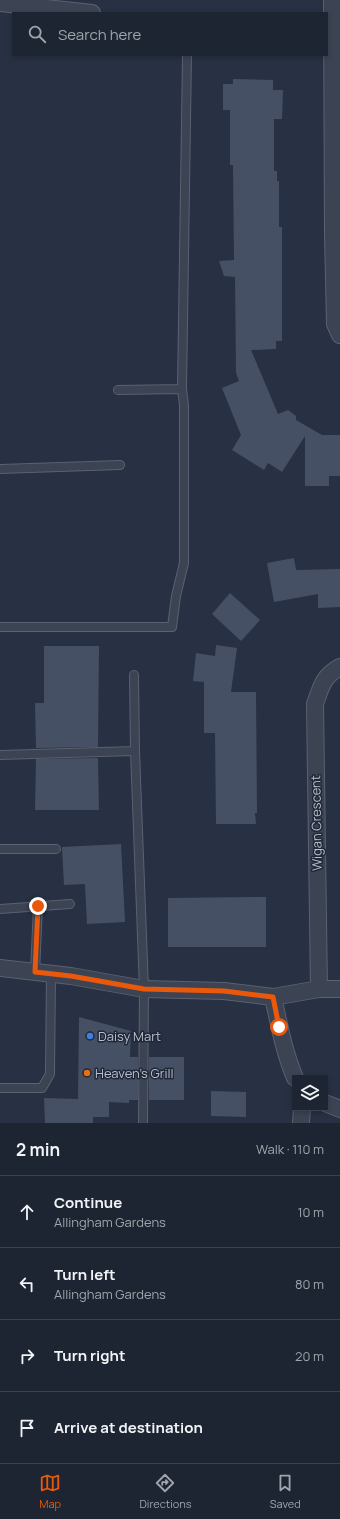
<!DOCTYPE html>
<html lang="en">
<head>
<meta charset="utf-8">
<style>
	:root { --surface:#1d2532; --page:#2a313e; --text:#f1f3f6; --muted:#a0a5ac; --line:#3b424d; --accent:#ea580c }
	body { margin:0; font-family:Manrope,sans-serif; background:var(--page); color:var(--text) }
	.controls { position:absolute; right:12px; bottom:12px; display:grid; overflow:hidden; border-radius:0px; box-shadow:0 2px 6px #0003 }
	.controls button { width:36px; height:36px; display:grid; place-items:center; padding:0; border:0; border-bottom:1px solid var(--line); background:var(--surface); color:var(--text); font:20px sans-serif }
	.stop { position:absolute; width:12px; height:12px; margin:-9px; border:3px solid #ea580c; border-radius:50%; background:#fff }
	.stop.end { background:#ea580c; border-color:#fff; box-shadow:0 1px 4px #0008 }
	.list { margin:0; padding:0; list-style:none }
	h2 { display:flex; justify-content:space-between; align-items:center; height:52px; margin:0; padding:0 16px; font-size:17px }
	h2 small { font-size:13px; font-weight:400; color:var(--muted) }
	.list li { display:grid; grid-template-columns:26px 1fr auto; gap:12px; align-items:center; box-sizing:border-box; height:72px; padding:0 16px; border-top:1px solid var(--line) }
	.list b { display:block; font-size:15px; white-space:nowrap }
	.list p { margin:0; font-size:13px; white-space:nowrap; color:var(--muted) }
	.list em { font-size:13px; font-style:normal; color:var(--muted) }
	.icon { flex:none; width:22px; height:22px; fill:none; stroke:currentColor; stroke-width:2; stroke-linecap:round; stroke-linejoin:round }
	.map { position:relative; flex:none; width:340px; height:1123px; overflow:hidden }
	.search { position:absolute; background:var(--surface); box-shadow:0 2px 6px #0003; left:12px; right:12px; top:12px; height:44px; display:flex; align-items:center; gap:10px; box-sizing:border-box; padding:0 14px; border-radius:0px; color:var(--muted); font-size:15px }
	.sheet { height:340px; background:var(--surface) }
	nav { display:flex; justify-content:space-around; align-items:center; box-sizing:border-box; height:56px; border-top:1px solid var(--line); background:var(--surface); font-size:11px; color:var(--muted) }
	nav a { display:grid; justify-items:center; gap:2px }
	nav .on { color:var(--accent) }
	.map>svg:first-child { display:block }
	.building { fill:#465065 }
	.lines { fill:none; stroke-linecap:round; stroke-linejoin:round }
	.service-casing { stroke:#5a6170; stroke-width:10 }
	.minor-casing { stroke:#5a6170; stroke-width:18 }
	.service { stroke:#3c4353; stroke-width:8 }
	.minor { stroke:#3c4353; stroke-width:16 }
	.route { stroke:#ea580c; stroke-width:5 }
	.shop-dot { fill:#3f7fe0; stroke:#202838; stroke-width:1.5 }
	.food-dot { fill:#e8710a; stroke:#202838; stroke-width:1.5 }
	.labels { text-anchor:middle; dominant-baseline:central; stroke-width:3; stroke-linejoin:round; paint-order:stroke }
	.street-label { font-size:13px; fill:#b9bfcd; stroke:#202838 }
	.poi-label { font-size:13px; fill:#b9bfcd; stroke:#202838; text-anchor:start }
</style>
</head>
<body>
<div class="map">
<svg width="340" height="1123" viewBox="0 0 340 1123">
	<rect width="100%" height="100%" fill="#273143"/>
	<path class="building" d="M233,79L273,80V90H283L282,119H274V171H277V181H279V227H282V341H276V349L251,350L278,414L288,410L296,416V420L322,435H340V476H329V486H305V436L282,472L268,463L264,470L232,450L241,435L222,388L239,381L236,373L235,277L224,276L219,261L234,260L233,165H230V110H223V84H233Z
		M294,558L296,570L340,569V607L318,608V594L274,602L267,563Z
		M230,593L260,620L241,641L212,614Z
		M216,645L237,648L231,692H256L257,813H255L256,824H216L215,733H204V682L193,681L196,653L215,656Z
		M44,646H99L98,747L36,748L35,703H44Z
		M98,758L99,810H35L36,759Z
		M121,844L125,922L87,924L85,884L64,885L62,847Z
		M266,897V947H168V898Z
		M79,1017L131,1031L130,1057H138V1100H129V1103L109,1102V1117H93V1123H45L44,1098L78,1099Z
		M149,1057H184V1100H149Z
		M211,1091L246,1092V1117L211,1116Z"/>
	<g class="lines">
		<defs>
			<path id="service" d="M118,390L182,389
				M0,469L120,465
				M0,627H172L176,596L184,563V405L182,389L187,55
				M134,675L135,751L144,989L143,1123
				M0,755L135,751
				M0,849H56
				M0,909L70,904
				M35,972L38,906
				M0,1088H42L50,1074L51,974"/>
			<path id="minor" d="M332,0L333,235L335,324L340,335
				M0,3L92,13
				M0,968L71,976L144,989L224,991L273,997L319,989H340
				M319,989L315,704C321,687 323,676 340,667
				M273,997C279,1024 284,1052 295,1078
				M325,1103L340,1109
				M301,1123L302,1108"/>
		</defs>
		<use href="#service" class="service-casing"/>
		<use href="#minor" class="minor-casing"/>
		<use href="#service" class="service"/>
		<use href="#minor" class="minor"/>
	</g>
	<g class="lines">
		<path class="route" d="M38,906L35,972L71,976L144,989L224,991L273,997L279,1027"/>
	</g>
	<circle class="shop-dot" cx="90" cy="1036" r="4"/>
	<circle class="food-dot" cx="87" cy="1073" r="4"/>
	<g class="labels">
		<g class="street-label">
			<text transform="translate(316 823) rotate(-91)">Wigan Crescent</text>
		</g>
		<g class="poi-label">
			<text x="98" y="1036">Daisy Mart</text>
			<text x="95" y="1073">Heaven's Grill</text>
		</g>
	</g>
</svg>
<div class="controls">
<button><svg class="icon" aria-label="layers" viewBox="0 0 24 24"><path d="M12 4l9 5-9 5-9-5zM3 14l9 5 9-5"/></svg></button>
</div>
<div class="stop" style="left:279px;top:1027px"></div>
<div class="stop end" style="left:38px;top:906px"></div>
<div class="search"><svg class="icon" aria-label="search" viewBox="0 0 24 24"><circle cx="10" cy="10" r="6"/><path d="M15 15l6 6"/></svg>Search here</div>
</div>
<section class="sheet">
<h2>2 min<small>Walk · 110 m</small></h2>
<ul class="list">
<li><svg class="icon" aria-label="ahead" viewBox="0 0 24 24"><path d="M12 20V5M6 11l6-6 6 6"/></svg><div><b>Continue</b><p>Allingham Gardens</p></div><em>10 m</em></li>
<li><svg class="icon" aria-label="left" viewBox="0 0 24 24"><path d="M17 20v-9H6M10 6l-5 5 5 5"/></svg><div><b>Turn left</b><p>Allingham Gardens</p></div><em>80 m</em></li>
<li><svg class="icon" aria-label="right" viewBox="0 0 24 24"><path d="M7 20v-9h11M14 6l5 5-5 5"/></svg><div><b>Turn right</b></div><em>20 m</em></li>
<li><svg class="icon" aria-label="arrive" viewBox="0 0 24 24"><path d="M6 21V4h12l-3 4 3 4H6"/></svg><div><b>Arrive at destination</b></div></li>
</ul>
</section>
<nav>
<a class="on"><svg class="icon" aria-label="map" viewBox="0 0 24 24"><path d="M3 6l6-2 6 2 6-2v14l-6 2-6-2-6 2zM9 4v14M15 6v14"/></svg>Map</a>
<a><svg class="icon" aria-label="directions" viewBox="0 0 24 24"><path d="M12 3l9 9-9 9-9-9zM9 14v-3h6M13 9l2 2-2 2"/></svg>Directions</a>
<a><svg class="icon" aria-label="saved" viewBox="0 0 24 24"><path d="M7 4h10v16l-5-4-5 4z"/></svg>Saved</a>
</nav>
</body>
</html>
